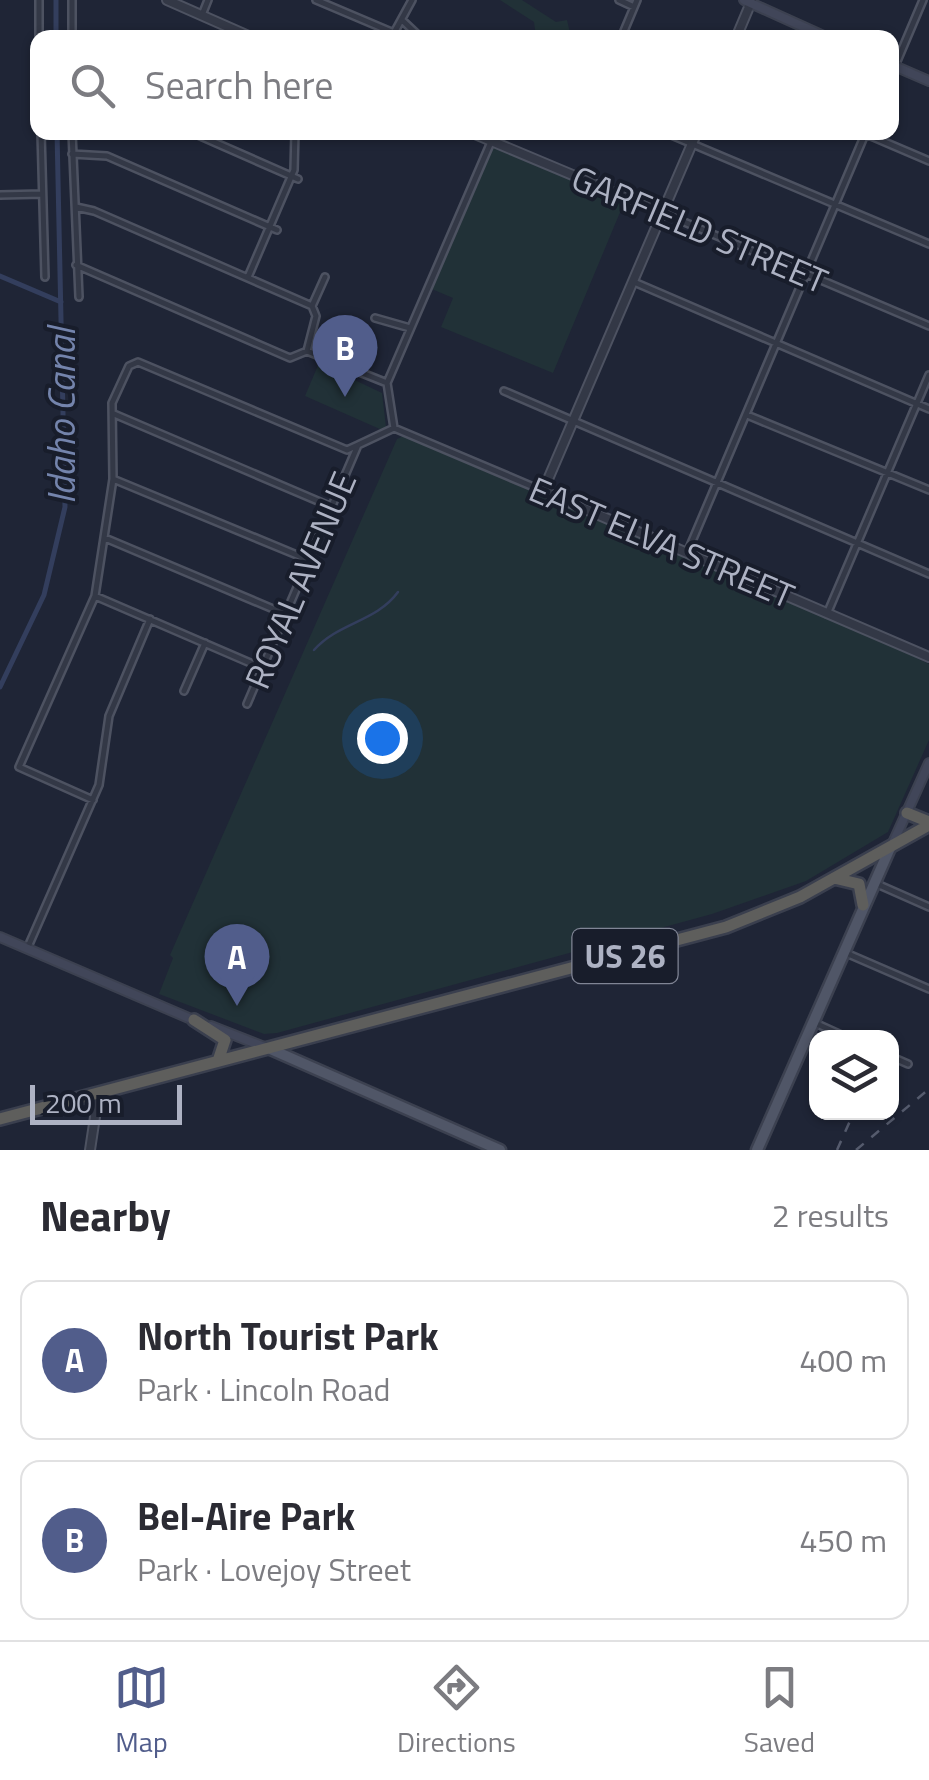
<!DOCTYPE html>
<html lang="en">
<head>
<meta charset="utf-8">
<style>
	:root { --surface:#fff; --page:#f2f2f3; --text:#2b2b33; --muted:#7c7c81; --line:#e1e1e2; --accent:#515d8b }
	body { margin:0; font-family:"Titillium Web",sans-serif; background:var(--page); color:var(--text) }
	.controls { position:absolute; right:30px; bottom:30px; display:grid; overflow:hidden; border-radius:20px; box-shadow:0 2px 8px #0004 }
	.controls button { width:90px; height:90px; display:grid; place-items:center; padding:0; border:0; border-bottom:2px solid var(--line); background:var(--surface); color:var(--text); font:50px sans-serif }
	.scale { position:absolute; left:30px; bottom:25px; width:152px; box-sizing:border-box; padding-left:10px; border:5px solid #adb2c3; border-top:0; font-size:28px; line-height:35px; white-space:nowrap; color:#adb2c3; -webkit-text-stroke:8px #181d2b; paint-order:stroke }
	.you { position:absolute; left:382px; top:738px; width:35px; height:35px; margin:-25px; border:8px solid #fff; border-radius:50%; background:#1a73e8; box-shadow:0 0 0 15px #1a73e833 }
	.badge { display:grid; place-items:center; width:65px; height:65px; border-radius:50%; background:var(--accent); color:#fff; font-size:32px; font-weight:700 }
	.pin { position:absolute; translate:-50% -82px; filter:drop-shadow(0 2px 5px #0008) }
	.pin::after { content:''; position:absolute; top:52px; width:35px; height:30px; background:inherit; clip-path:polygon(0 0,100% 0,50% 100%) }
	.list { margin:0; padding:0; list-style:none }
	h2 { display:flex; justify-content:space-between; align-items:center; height:130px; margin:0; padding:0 40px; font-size:42px }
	h2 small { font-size:32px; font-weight:400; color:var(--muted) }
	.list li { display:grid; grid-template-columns:65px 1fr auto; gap:30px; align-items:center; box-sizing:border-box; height:160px; margin:0 20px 20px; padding:0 20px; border:2px solid var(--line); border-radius:20px }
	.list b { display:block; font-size:38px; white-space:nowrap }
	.list p { margin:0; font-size:32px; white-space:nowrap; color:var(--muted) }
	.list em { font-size:32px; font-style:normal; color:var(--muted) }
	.icon { flex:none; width:55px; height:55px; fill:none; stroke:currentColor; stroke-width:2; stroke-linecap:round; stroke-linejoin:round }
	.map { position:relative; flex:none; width:929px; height:1150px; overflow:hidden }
	.search { position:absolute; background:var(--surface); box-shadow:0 2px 8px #0004; left:30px; right:30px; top:30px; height:110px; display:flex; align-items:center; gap:25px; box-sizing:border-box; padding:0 35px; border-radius:20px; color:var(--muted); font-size:38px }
	.sheet { height:490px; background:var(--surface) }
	nav { display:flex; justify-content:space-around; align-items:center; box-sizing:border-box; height:140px; border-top:2px solid var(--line); background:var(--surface); font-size:28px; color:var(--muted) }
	nav a { display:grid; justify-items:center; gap:5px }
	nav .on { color:var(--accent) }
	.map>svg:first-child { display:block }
	.green { fill:#213137 }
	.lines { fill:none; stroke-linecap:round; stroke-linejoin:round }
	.stream { stroke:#333e5d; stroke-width:2.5 }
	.canal { stroke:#333e5d; stroke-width:5 }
	.minor-casing { stroke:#4d5261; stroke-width:10 }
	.tertiary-casing { stroke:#4d5261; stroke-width:12 }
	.secondary-casing { stroke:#3c4150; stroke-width:12 }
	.primary-casing { stroke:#3c4150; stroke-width:15 }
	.trunk-casing { stroke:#3a3f4e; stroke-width:16 }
	.minor { stroke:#333846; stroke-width:5 }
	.tertiary { stroke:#333846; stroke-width:8 }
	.secondary { stroke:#414659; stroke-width:8 }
	.primary { stroke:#505667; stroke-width:10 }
	.trunk { stroke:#5e5e5c; stroke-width:11 }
	.rail { stroke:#555b6d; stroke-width:2.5; stroke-dasharray:10 10; stroke-linecap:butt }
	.labels { text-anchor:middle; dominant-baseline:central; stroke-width:8; stroke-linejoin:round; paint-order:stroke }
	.shield { fill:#181d2b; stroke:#808595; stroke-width:2.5 }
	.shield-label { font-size:32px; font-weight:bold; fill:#adb2c3 }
	.street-label { font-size:35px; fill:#adb2c3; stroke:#181d2b }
	.water-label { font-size:38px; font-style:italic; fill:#7484ac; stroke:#181d2b }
</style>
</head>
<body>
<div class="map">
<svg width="929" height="1150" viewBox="0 0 929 1150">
	<rect width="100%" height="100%" fill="#1f2536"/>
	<path class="green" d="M500,0H522L556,22L567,20L571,37H536L534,22Z
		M491,142L626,198L553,373L441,327L453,298L427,287Z
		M319,363L382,393L386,427L382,430L305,396Z
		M408,434L827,614L929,664V740L888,832L806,881L712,914L277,1033L264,1034L159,994L173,958L170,955L397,439Z"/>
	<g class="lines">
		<path class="stream" d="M314,650C339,622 376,622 398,592"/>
		<path class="canal" d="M56,0V38
			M0,276L61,302
			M0,687L44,595L65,507L57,132"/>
		<defs>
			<path id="minor" d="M39,0V38
				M72,0V38
				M316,0L394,33L412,0
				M619,0L634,7
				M202,15L208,0
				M403,21L421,38
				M624,31L637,0
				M72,36L108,38
				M892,73L923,0
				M41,132L45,277
				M72,132L79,297
				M191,132L298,179
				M664,132L929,244
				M866,134L929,161
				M72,154L107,156L277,230
				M0,195L42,194
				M76,207L94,211L312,306
				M663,213L929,326
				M76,265L290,358L307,351
				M248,277L294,170L295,132
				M634,282L929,409
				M375,318L410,328
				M307,351L387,383
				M307,351L316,316L312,306L325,277
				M504,391L929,574
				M114,414L332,507
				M747,415L929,490
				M394,428L387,383L491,142
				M394,428L543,491
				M113,479L309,560
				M105,538L285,614
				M687,553L866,132
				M95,596L262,668
				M827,614L929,375
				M184,691L205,643
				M247,704L358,445L394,428
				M93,800L19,767L95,596L113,479L112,403L129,366L138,362L347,450L358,445
				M877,884L929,907
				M27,949L99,785L109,716L150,619
				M846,953L929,989
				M815,1023L848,1038
				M892,1057L908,1064"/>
			<path id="tertiary" d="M167,0L253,38
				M736,38L752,0
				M470,132L663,213
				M697,132L543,491L929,657
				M90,1150L95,1117L94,1095"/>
			<path id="secondary" d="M744,0L828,38
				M892,65L929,81
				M892,845L929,763
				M0,937L198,1022
				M211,1026L267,1048"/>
			<path id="primary" d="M268,1048L500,1150
				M757,1150L890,848"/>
			<path id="trunk" d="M907,813L929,822
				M834,878L859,884L863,905
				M194,1020L225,1040L218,1061
				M0,1119L726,927L800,897L929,825"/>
		</defs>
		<use href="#minor" class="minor-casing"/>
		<use href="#tertiary" class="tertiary-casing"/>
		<use href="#secondary" class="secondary-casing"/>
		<use href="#primary" class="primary-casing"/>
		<use href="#trunk" class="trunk-casing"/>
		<use href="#minor" class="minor"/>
		<use href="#tertiary" class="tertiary"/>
		<use href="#secondary" class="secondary"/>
		<use href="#primary" class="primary"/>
		<use href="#trunk" class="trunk"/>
		<path class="rail" d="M837,1150L854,1112
			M856,1150L929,1089"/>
	</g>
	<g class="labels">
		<rect class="shield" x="572.5" y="929" width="105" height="54" rx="8"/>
		<g class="shield-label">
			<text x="625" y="956">US 26</text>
		</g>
		<g class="street-label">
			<text transform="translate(700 229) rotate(23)">GARFIELD STREET</text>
			<text transform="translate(662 542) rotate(23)">EAST ELVA STREET</text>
			<text transform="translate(300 580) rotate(-67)">ROYAL AVENUE</text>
		</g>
		<g class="water-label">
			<text transform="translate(61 416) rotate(-90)">Idaho Canal</text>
		</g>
	</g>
</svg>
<div class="controls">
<button><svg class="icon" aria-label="layers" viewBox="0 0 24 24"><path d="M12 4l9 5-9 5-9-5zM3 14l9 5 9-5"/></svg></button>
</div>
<div class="scale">200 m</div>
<div class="you"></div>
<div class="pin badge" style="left:237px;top:1006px">A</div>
<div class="pin badge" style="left:345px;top:397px">B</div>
<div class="search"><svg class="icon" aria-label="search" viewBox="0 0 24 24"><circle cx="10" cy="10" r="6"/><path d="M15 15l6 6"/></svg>Search here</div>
</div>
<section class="sheet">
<h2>Nearby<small>2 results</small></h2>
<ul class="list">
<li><span class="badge">A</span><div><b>North Tourist Park</b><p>Park · Lincoln Road</p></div><em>400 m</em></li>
<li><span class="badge">B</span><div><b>Bel-Aire Park</b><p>Park · Lovejoy Street</p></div><em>450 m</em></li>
</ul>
</section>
<nav>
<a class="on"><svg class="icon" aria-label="map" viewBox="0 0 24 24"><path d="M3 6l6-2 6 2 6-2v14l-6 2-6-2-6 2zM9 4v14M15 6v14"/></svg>Map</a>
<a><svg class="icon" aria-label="directions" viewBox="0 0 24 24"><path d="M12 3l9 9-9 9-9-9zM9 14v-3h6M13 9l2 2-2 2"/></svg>Directions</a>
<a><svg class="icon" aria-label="saved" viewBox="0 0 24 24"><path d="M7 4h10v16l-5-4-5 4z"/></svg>Saved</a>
</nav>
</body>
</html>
